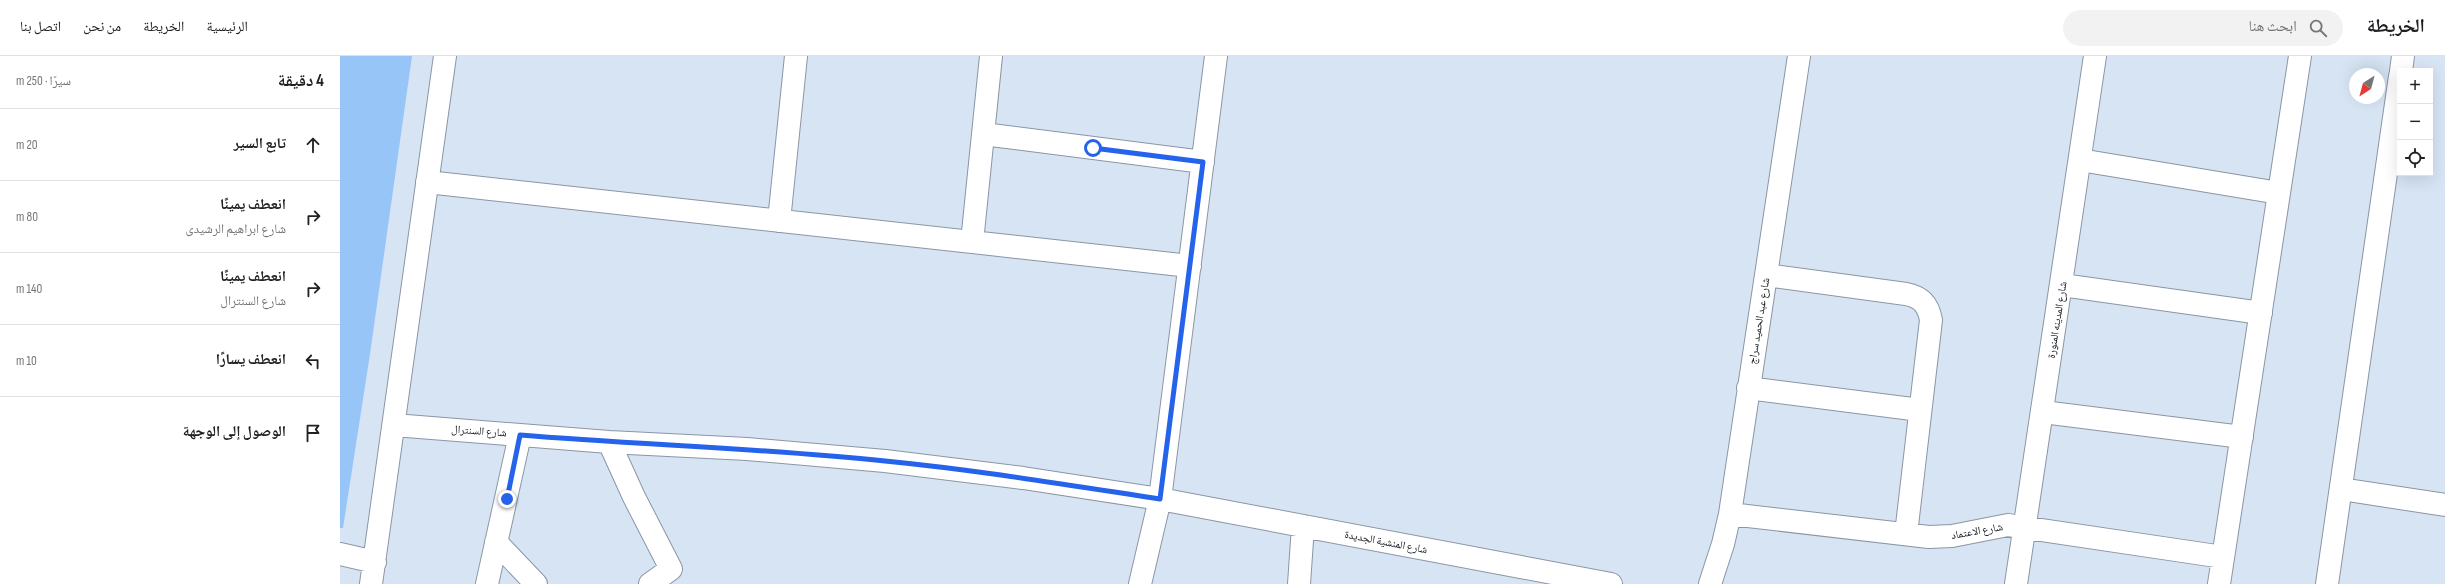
<!DOCTYPE html>
<html lang="ar">
<head>
<meta charset="utf-8">
<style>
	:root { --surface:#fff; --page:#f2f2f2; --text:#202124; --muted:#757577; --line:#e0e0e0 }
	body { margin:0; font-family:"Sofia Sans Condensed","Noto Naskh Arabic",sans-serif; background:var(--page); color:var(--text); direction:rtl }
	.controls { position:absolute; right:12px; top:12px; display:grid; overflow:hidden; border-radius:0px; box-shadow:0 4px 16px #0002 }
	.controls button { width:36px; height:36px; display:grid; place-items:center; padding:0; border:0; border-bottom:1px solid var(--line); background:var(--surface); color:var(--text); font:20px sans-serif }
	.compass { position:absolute; left:2009px; top:12px; width:36px; height:36px; border-radius:50%; background:var(--surface); box-shadow:0 4px 16px #0002; rotate:216deg }
	.stop { position:absolute; width:12px; height:12px; margin:-9px; border:3px solid #2563eb; border-radius:50%; background:#fff }
	.stop.end { background:#2563eb; border-color:#fff; box-shadow:0 1px 4px #0008 }
	.list { margin:0; padding:0; list-style:none }
	h2 { display:flex; justify-content:space-between; align-items:center; height:52px; margin:0; padding:0 16px; font-size:17px }
	h2 small { font-size:13px; font-weight:400; color:var(--muted) }
	.list li { display:grid; grid-template-columns:26px 1fr auto; gap:12px; align-items:center; box-sizing:border-box; height:72px; padding:0 16px; border-top:1px solid var(--line) }
	.list b { display:block; font-size:15px; white-space:nowrap }
	.list p { margin:0; font-size:13px; white-space:nowrap; color:var(--muted) }
	.list em { font-size:13px; font-style:normal; color:var(--muted) }
	.icon { flex:none; width:22px; height:22px; fill:none; stroke:currentColor; stroke-width:2; stroke-linecap:round; stroke-linejoin:round }
	.map { position:relative; flex:none; width:2105px; height:528px; overflow:hidden; direction:ltr }
	header { display:flex; align-items:center; gap:24px; box-sizing:border-box; height:56px; padding:0 20px; background:var(--surface); border-bottom:1px solid var(--line) }
	header strong { font-size:19px }
	nav { display:flex; gap:22px; margin-inline-start:auto; font-size:14px }
	.search { width:280px; height:36px; background:var(--page); display:flex; align-items:center; gap:10px; box-sizing:border-box; padding:0 14px; border-radius:22px; color:var(--muted); font-size:15px }
	main { display:flex }
	aside { flex:1; background:var(--surface) }
	.map>svg:first-child { display:block }
	.green { fill:#98c5f7 }
	.lines { fill:none; stroke-linecap:round; stroke-linejoin:round }
	.minor-casing { stroke:#8a96a5; stroke-width:24 }
	.minor { stroke:#fff; stroke-width:22 }
	.route { stroke:#2563eb; stroke-width:5 }
	.labels { text-anchor:middle; dominant-baseline:central; stroke-width:3; stroke-linejoin:round; paint-order:stroke }
	.street-label { font-size:11px; fill:#10151a; stroke:#fff }
</style>
</head>
<body>
<header>
<strong>الخريطة</strong>
<div class="search"><svg class="icon" aria-label="search" viewBox="0 0 24 24"><circle cx="10" cy="10" r="6"/><path d="M15 15l6 6"/></svg>ابحث هنا</div>
<nav><a>الرئيسية</a><a>الخريطة</a><a>من نحن</a><a>اتصل بنا</a></nav>
</header>
<main>
<div class="map">
<svg width="2105" height="528" viewBox="0 0 2105 528">
	<rect width="100%" height="100%" fill="#d6e4f4"/>
	<path class="green" d="M0,0H72L30,298L3,472H0Z"/>
	<g class="lines">
		<defs>
			<path id="minor" d="M2061,15L2063,0
				M643,78L863,106
				M1740,104L1939,137
				M87,126L850,210
				M439,165L456,0
				M632,186L651,0
				M1426,219L1566,238C1581,241 1588,248 1591,264L1566,478
				M1722,229L1921,257
				M1408,332L1580,354
				M1703,356L1902,381
				M54,369L269,386L407,393L545,405L683,422L820,443L1271,528
				M269,386L294,441L331,513L310,528
				M2001,433L2105,449
				M1390,458L1589,481L1612,480L1668,469L1883,501
				M156,486L196,528
				M0,498L35,506
				M31,528L105,0
				M147,528L180,379
				M800,528L820,443L876,0
				M959,528L963,470
				M1370,528L1383,488L1390,458L1459,0
				M1676,528L1755,0
				M1879,528L1960,0
				M1987,528L2060,20"/>
		</defs>
		<use href="#minor" class="minor-casing"/>
		<use href="#minor" class="minor"/>
	</g>
	<g class="lines">
		<path class="route" d="M167,443L180,379C302,389 424,392 545,405C637,414 728,429 820,443L863,106L753,92"/>
	</g>
	<g class="labels">
		<g class="street-label">
			<text transform="translate(1717 264) rotate(-81)">شارع المدينه المنورة</text>
			<text transform="translate(1419 265) rotate(-81)">شارع عبد الحميد سراج</text>
			<text transform="translate(139 375) rotate(4)">شارع السنترال</text>
			<text transform="translate(1637 475) rotate(-10)">شارع الاعتماد</text>
			<text transform="translate(1046 486) rotate(11)">شارع المنشية الجديدة</text>
		</g>
	</g>
</svg>
<div class="controls">
<button>+</button>
<button>−</button>
<button><svg class="icon" aria-label="locate" viewBox="0 0 24 24"><circle cx="12" cy="12" r="6"/><path d="M12 2v4M12 18v4M2 12h4M18 12h4"/></svg></button>
</div>
<svg class="compass" viewBox="-18 -18 36 36"><path d="M0-13l5 13h-10z" fill="#e53935"/><path d="M0 13l5-13h-10z" fill="#757577"/></svg>
<div class="stop" style="left:753px;top:92px"></div>
<div class="stop end" style="left:167px;top:443px"></div>
</div>
<aside>
<h2>4 دقيقة<small>سيرًا · 250 m</small></h2>
<ul class="list">
<li><svg class="icon" aria-label="ahead" viewBox="0 0 24 24"><path d="M12 20V5M6 11l6-6 6 6"/></svg><div><b>تابع السير</b></div><em>20 m</em></li>
<li><svg class="icon" aria-label="right" viewBox="0 0 24 24"><path d="M7 20v-9h11M14 6l5 5-5 5"/></svg><div><b>انعطف يمينًا</b><p>شارع ابراهيم الرشيدى</p></div><em>80 m</em></li>
<li><svg class="icon" aria-label="right" viewBox="0 0 24 24"><path d="M7 20v-9h11M14 6l5 5-5 5"/></svg><div><b>انعطف يمينًا</b><p>شارع السنترال</p></div><em>140 m</em></li>
<li><svg class="icon" aria-label="left" viewBox="0 0 24 24"><path d="M17 20v-9H6M10 6l-5 5 5 5"/></svg><div><b>انعطف يسارًا</b></div><em>10 m</em></li>
<li><svg class="icon" aria-label="arrive" viewBox="0 0 24 24"><path d="M6 21V4h12l-3 4 3 4H6"/></svg><div><b>الوصول إلى الوجهة</b></div></li>
</ul>
</aside>
</main>
</body>
</html>
